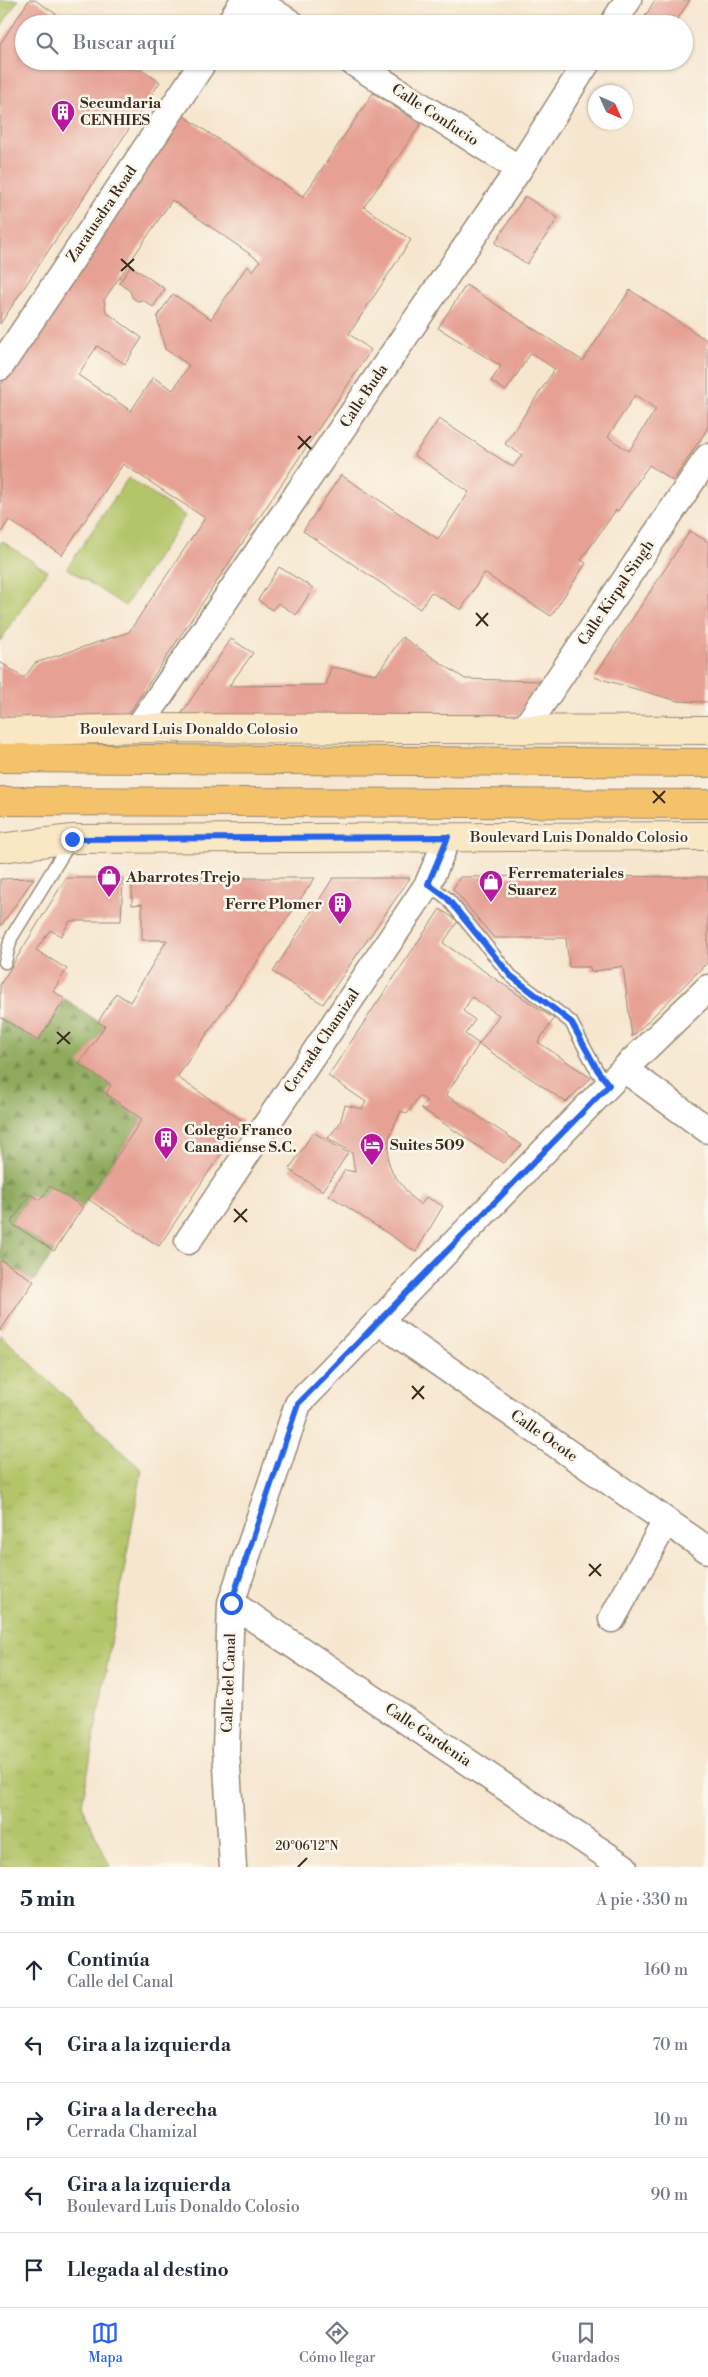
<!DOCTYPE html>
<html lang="es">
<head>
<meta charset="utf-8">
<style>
	:root { --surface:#fff; --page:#f2f2f3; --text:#1f2937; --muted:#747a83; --line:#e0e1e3; --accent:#2563eb }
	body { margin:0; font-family:"Libre Bodoni",serif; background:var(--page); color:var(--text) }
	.compass { position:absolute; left:588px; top:85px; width:45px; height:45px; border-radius:50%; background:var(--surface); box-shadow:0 1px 4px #0004; rotate:135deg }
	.stop { position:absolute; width:15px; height:15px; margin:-11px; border:4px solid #2563eb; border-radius:50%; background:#fff }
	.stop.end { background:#2563eb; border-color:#fff; box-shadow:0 1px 5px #0008 }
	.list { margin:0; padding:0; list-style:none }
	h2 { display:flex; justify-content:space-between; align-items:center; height:65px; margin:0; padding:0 20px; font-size:21px }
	h2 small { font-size:16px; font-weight:400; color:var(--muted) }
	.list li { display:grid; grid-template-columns:32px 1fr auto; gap:15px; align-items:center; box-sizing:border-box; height:75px; padding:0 20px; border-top:1px solid var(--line) }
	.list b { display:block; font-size:19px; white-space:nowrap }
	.list p { margin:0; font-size:16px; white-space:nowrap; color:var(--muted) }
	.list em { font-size:16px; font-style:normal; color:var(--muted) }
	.icon { flex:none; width:28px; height:28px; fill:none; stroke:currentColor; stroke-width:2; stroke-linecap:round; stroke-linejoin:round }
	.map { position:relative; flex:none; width:708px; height:1867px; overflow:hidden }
	.search { position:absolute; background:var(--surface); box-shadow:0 1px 4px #0004; left:15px; right:15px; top:15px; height:55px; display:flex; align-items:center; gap:12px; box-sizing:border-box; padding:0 18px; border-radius:28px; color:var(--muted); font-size:19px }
	.sheet { height:440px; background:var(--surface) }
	nav { display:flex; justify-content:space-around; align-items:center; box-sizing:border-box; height:70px; border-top:1px solid var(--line); background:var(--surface); font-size:14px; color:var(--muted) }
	nav a { display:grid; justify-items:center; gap:2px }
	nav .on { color:var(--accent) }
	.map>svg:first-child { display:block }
	.grass { fill:url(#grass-tufts); stroke:#787844 }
	.forest { fill:url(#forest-firs); stroke:#656a3e }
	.pitch { fill:#b4c569; stroke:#787844 }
	.building { fill:#e6a194; fill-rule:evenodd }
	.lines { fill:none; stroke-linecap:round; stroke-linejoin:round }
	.service-casing { stroke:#988876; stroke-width:15 }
	.minor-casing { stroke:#988876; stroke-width:29 }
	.secondary-casing { stroke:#988876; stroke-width:30 }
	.primary-casing { stroke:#988876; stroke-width:30 }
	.service { stroke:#fff; stroke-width:12 }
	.minor { stroke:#fff; stroke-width:26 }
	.secondary { stroke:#fae7c3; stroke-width:28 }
	.primary { stroke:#f3c26a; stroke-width:28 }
	.route { stroke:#2563eb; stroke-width:6 }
	.ticks { fill:none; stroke:#3b2a1e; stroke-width:2 }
	.labels { text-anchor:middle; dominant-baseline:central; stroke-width:5; stroke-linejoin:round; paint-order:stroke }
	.poi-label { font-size:15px; font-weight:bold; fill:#3b2a1e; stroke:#fbf7ec; text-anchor:start }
	.street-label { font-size:15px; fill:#3b2a1e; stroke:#fbf7ec }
	.ticks-label { font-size:12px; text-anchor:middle; fill:#3b2a1e; stroke:#fbf7ec; stroke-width:5; stroke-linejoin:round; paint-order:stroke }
</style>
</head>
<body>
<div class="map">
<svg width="708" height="1867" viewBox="0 0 708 1867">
	<defs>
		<pattern id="grass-tufts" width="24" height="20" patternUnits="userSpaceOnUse" patternTransform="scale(1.25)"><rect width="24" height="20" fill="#b4c569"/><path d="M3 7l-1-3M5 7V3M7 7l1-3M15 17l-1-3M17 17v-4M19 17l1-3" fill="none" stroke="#9ca95b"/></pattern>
		<pattern id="forest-firs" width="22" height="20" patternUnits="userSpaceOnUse" patternTransform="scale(1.25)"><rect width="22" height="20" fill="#8faa5d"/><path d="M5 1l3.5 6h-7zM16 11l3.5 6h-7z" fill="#768b4c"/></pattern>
	</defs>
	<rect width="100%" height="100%" fill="#fbf7ec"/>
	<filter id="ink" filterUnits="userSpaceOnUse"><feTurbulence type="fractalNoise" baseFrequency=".02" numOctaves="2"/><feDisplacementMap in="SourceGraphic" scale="10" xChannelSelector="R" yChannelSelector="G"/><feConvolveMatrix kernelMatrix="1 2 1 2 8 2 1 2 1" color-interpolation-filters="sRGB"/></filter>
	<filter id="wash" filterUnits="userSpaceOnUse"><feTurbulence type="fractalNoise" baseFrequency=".0096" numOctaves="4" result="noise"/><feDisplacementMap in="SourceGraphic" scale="20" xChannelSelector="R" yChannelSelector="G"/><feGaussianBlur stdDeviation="1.12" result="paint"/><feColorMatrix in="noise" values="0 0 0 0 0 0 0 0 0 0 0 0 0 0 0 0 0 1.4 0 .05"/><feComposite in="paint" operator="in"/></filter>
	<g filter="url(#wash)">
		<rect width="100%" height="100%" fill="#f6e6cf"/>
		<path class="grass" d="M0,0H18L0,28Z
			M0,1334L142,1470L82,1805L110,1867H0Z"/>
		<path class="forest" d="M65,999L105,1026L80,1064L111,1085L106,1094L142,1119L83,1207L50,1186L40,1200L30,1194L11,1223L54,1251L34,1281L0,1261V1017L38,1041Z"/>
		<path class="pitch" d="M128,478L185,516L125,606L67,568Z
			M2,541L47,571L0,641V543Z"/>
		<g id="blocks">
			<path class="building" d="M29,0H35L71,24H24V61H128L160,82L0,324V44Z
				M655,0H690L674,24H654L644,18Z
				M373,93L421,124L364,207L411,240L349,334L371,350L127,716L0,721V662L24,678L35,663L129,632L205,518L123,464L62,555L9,520L0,534V386L181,114L303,197ZM172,200L260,261L253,271L247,266L211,319L173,294L157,317L165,349L189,365L173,390L153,377L131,411L78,375L97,346L125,364L142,338L106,312L104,300Z
				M525,196L558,218L527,264L495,243Z
				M131,266L165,289L153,307L143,300L137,301L132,297L130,291L119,283Z
				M466,285L583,361L630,290L708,341V428L673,481L649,465L618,511L616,510L581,560L586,563L551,616L484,573L461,610L431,592L420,609L303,531L341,475L438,539L469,492L414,455L439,419L513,467L522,455L505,444L555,369L531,353L506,391L491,381L501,366L438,328ZM635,395L656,409L629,451L608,437Z
				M690,531L708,542V702L678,701L594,677Z
				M279,567L313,588L296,615L278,603L272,610L258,600Z
				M402,637L465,679L541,681L519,715L178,719L231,639L253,653L229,686L326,685L331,667L377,674Z
				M577,876L708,877V962L632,1037L623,966L591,972L590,967H569L566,938H494L453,889L460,877Z
				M34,878L0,927V879Z
				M66,878H123L121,921H70L61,936L50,930L36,950L67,969L53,991L65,999L38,1041L0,1017V985Z
				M132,878H315L177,1077L243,1121L159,1246L88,1199L142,1119L106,1094L111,1085L79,1064L105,1026L98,1022L116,993L130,1002L167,940H142V904L132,905Z
				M333,878H410L323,1004L273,972Z
				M440,909L458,921L443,943L554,1019L538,1042L591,1078L566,1102L479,1044L499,1015L472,997L463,1011L475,1020L465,1034L479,1044L446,1095L522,1145L503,1163L421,1108L427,1101L419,1096L407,1114L401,1111L389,1137L388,1160L392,1172L411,1197L421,1205L426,1197L443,1206L416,1252L329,1195L345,1170L355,1172L352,1153L328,1138L340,1123L345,1105L362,1109L366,1102L328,1076Z
				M313,1132L348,1153L323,1191L289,1170Z
				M50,1186L83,1207L54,1251L11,1223L30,1194L40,1200Z
				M1,1260L34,1281L0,1331V1261Z"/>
		</g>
	</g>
	<g filter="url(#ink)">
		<use href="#blocks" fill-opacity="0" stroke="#988876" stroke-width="1"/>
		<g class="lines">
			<defs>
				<path id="service" d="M428,884L447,898L511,976L571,1022L597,1071L609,1085
					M5,962L11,938L72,839"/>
				<path id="minor" d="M255,0L292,24
					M229,24L244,0
					M613,24L628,0
					M351,61L519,169
					M0,367L204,61
					M138,728L519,169L588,61
					M524,730L708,457
					M624,1069L708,1130
					M188,1241L428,884L448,837
					M380,1322L708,1550
					M231,1603L624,1867
					M612,1619L666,1521
					M233,1867L226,1750L231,1603L298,1404L624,1069L708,988"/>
				<path id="secondary" d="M0,732L138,728L708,730
					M0,848L72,839L708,836"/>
				<path id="primary" d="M0,758L708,763
					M0,801L708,804"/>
			</defs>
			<use href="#service" class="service-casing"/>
			<use href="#minor" class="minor-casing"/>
			<use href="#secondary" class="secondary-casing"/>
			<use href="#primary" class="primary-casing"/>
			<use href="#service" class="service"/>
			<use href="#minor" class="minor"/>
			<use href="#secondary" class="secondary"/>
			<use href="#primary" class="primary"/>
		</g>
	</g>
	<g class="lines" filter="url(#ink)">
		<path class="route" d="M72,839L448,837L428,884L447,898L511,976L571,1022L598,1071L609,1085L298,1404L231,1603"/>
	</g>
	<path class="ticks" d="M121,259L134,271M121,271L134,259M298,436L311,449M298,449L311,436M476,613L488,626M476,626L488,613M653,791L665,803M653,803L665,791M57,1032L70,1044M57,1044L70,1032M234,1209L247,1222M234,1222L247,1209M412,1386L424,1399M412,1399L424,1386M589,1564L601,1576M589,1576L601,1564M298,1867L307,1858"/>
	<defs>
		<symbol id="building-pin" viewBox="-11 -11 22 30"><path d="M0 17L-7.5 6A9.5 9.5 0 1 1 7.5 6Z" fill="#b5179e" stroke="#fbf7ec"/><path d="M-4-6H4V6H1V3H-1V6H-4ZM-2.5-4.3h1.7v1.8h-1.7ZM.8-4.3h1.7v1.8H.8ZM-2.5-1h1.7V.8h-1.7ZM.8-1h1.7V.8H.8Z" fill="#fff"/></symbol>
		<symbol id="shop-pin" viewBox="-11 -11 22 30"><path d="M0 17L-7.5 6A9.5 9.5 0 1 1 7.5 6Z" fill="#b5179e" stroke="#fbf7ec"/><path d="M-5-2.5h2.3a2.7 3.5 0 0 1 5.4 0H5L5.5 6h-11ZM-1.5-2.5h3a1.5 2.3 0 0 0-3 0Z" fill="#fff"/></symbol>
		<symbol id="hotel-pin" viewBox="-11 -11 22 30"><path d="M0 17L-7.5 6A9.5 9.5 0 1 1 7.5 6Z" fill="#b5179e" stroke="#fbf7ec"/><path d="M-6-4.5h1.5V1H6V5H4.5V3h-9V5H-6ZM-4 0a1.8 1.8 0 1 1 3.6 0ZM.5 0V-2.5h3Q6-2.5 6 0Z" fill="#fff"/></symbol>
	</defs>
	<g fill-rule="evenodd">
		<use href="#building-pin" x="49" y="98" width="28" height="38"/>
		<use href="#shop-pin" x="95" y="863" width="28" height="38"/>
		<use href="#shop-pin" x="477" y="868" width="28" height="38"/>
		<use href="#building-pin" x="326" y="890" width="28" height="38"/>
		<use href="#building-pin" x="152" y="1125" width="28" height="38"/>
		<use href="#hotel-pin" x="358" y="1131" width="28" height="38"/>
	</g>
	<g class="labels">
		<g class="poi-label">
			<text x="80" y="103">Secundaria<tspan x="80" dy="17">CENHIES</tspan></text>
			<text x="508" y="873">Ferremateriales<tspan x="508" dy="17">Suarez</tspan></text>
			<text x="126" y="877">Abarrotes Trejo</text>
			<text x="322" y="904" text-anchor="end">Ferre Plomer</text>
			<text x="184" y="1130">Colegio Franco<tspan x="184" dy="17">Canadiense S.C.</tspan></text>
			<text x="390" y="1145">Suites 509</text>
		</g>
		<g class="street-label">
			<text transform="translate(435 115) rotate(33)">Calle Confucio</text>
			<text transform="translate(102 214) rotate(-56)">Zaratusdra Road</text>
			<text transform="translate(364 396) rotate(-56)">Calle Buda</text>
			<text transform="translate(616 593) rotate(-56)">Calle Kirpal Singh</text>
			<text x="189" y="729">Boulevard Luis Donaldo Colosio</text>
			<text x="579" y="837">Boulevard Luis Donaldo Colosio</text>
			<text transform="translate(322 1041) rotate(-56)">Cerrada Chamizal</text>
			<text transform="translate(544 1436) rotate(35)">Calle Ocote</text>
			<text transform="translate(229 1683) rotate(-88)">Calle del Canal</text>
			<text transform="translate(428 1735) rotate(34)">Calle Gardenia</text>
		</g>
	</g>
	<g class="ticks-label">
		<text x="307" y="1850">20°06'12"N</text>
	</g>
</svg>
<svg class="compass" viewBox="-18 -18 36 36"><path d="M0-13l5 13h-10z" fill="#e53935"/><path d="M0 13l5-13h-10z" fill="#747a83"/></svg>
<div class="stop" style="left:231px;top:1603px"></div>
<div class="stop end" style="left:72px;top:839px"></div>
<div class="search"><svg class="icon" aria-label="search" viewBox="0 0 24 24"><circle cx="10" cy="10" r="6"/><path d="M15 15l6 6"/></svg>Buscar aquí</div>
</div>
<section class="sheet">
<h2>5 min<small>A pie · 330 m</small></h2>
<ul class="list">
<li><svg class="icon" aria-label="ahead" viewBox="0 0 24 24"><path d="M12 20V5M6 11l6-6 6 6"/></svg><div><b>Continúa</b><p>Calle del Canal</p></div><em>160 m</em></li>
<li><svg class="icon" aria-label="left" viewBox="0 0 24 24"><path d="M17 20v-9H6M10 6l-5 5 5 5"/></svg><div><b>Gira a la izquierda</b></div><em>70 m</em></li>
<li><svg class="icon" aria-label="right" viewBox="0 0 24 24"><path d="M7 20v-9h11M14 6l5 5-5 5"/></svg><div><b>Gira a la derecha</b><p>Cerrada Chamizal</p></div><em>10 m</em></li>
<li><svg class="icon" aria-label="left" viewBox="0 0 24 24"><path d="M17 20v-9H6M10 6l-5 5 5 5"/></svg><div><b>Gira a la izquierda</b><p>Boulevard Luis Donaldo Colosio</p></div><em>90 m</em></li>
<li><svg class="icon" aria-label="arrive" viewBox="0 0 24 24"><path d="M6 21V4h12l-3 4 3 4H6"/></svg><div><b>Llegada al destino</b></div></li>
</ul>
</section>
<nav>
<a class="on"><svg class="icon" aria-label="map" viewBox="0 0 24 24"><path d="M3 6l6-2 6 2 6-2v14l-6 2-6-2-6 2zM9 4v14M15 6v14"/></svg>Mapa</a>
<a><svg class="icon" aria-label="directions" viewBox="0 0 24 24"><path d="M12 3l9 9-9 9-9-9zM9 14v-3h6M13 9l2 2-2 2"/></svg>Cómo llegar</a>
<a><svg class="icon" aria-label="saved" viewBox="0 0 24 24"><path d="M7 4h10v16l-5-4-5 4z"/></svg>Guardados</a>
</nav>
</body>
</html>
